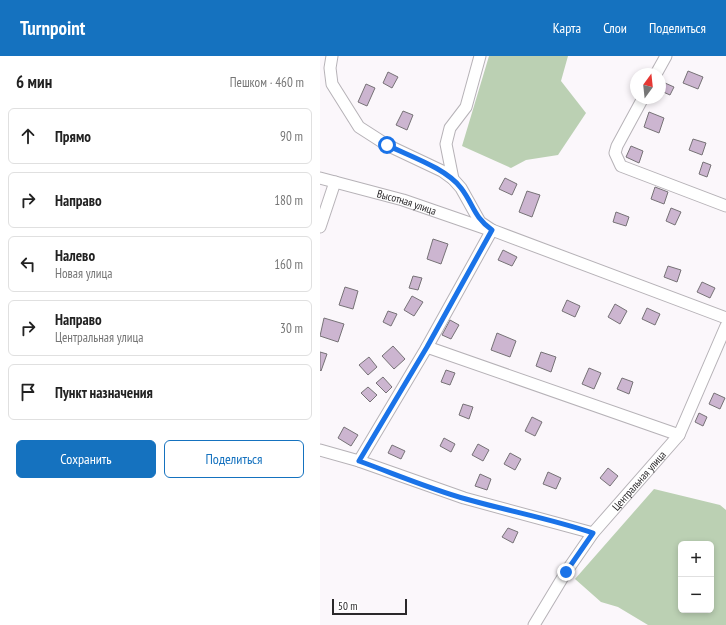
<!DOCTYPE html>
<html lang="ru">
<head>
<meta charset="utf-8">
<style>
	:root { --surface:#fff; --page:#f6f6f6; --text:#222; --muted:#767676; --line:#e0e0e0; --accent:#1572bf }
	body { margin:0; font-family:"PT Sans Narrow",sans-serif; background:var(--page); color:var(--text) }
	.controls { position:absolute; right:12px; bottom:12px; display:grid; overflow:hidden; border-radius:6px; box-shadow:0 2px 6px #0003 }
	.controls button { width:36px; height:36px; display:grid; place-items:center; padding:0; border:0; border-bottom:1px solid var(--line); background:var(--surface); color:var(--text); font:20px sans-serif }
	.compass { position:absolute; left:310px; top:12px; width:36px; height:36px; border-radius:50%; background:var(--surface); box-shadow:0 2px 6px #0003; rotate:15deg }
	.scale { position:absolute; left:12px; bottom:10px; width:75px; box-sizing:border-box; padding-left:4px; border:2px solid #2a282a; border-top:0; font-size:11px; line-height:14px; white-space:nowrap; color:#2a282a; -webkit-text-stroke:3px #fff; paint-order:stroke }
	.stop { position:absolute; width:12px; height:12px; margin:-9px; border:3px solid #1a73e8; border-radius:50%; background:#fff }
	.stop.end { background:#1a73e8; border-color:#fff; box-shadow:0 1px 4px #0008 }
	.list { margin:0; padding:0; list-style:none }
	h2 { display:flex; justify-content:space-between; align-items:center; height:52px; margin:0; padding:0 16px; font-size:17px }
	h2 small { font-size:13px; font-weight:400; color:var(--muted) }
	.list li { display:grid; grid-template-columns:26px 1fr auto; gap:12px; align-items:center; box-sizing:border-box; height:56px; margin:0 8px 8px; padding:0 8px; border:1px solid var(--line); border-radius:6px }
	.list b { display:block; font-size:15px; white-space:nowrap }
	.list p { margin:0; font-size:13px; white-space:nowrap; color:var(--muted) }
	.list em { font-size:13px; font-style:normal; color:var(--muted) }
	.actions { display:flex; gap:8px; padding:12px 16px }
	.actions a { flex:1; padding:9px 0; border:1px solid var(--accent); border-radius:6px; text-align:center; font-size:14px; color:var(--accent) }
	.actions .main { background:var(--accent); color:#fff }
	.icon { flex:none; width:22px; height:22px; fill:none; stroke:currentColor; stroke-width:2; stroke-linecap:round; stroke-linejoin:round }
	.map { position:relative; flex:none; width:406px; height:569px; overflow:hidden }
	header { display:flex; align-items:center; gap:24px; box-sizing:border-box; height:56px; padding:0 20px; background:var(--accent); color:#fff }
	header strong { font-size:19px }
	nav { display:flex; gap:22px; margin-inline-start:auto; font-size:14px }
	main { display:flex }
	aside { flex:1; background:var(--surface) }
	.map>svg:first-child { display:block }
	.forest { fill:#bbd0b3; fill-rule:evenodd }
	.building { fill:#ccb5d0; stroke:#767276 }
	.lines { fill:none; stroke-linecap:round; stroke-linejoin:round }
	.street-casing { stroke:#b6b2b7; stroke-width:13 }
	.street { stroke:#fff; stroke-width:11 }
	.route { stroke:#1a73e8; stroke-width:5 }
	.labels { text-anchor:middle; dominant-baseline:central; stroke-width:3; stroke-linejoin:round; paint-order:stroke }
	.street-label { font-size:11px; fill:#2a282a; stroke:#fff }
</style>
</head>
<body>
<header>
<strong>Turnpoint</strong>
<nav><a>Карта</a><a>Слои</a><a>Поделиться</a></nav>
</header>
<main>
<aside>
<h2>6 мин<small>Пешком · 460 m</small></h2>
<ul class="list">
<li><svg class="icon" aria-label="ahead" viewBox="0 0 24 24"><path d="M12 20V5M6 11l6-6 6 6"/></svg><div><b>Прямо</b></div><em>90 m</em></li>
<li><svg class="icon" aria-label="right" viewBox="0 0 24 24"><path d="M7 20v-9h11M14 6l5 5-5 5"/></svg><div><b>Направо</b></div><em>180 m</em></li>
<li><svg class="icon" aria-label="left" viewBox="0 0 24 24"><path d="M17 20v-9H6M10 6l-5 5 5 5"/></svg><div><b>Налево</b><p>Новая улица</p></div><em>160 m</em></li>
<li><svg class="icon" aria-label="right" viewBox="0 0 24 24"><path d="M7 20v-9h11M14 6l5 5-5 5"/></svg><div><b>Направо</b><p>Центральная улица</p></div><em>30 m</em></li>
<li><svg class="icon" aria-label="arrive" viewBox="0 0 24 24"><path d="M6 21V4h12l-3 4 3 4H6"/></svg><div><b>Пункт назначения</b></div></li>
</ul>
<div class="actions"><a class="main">Сохранить</a><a>Поделиться</a></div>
</aside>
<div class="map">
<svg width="406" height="569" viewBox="0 0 406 569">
	<rect width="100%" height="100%" fill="#fbf7fb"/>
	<path class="forest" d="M169,0H248L241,25L266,57L238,99L206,104L191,112L142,90Z
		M334,433L400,449L406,454V569H328L298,551L281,546L255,523ZM361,488H391V554H361Z"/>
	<path class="building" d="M368,15L383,21L378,33L363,27Z
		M68,16L78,21L72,32L63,27Z
		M345,27L354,31L350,39L341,35Z
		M46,28L55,32L47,50L38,46Z
		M83,55L93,59L87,74L76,69Z
		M329,56L344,62L339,77L324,71Z
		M373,83L386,87L382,99L369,94Z
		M311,90L323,95L319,107L306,101Z
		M383,106L391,109L387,121L379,118Z
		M185,122L197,128L192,139L179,133Z
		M335,131L348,136L344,148L331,143Z
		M207,135L220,139L212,161L199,156Z
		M351,152L361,156L355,169L346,165Z
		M296,156L309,161L306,170L293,166Z
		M113,183L128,188L121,208L107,203Z
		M183,194L197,201L192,210L178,204Z
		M348,210L361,214L357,226L344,221Z
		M93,220L102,222L98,234L89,232Z
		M382,226L395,232L390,242L377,236Z
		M25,231L38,235L33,253L19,249Z
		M92,240L103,246L94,260L84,254Z
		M247,244L260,250L255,261L242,255Z
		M295,248L307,255L300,268L288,261Z
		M327,252L340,258L335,269L322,263Z
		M68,255L77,258L71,270L63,266Z
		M4,262L24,268L18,286L0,280Z
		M130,264L139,269L131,283L122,279Z
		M177,277L196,285L190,301L171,294Z
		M73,290L85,303L74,313L62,300Z
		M0,296L7,298L1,315L0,314Z
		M221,296L236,301L231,316L216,310Z
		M49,301L57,311L48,319L39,309Z
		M269,312L281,317L274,333L262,328Z
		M126,314L135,317L130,329L121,326Z
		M63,321L72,331L66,337L56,327Z
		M302,322L313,326L309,338L297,333Z
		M48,331L57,339L50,346L41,337Z
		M394,337L405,342L400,353L389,348Z
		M143,348L153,351L149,363L139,359Z
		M379,357L387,361L383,370L375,366Z
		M212,361L222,366L215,380L205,375Z
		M24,371L38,379L31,390L18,382Z
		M124,382L135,388L131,396L120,390Z
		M158,388L169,394L163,405L152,399Z
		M72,389L85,395L81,403L68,397Z
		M190,397L201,403L195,414L184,408Z
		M288,412L298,420L290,430L280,422Z
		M228,416L241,422L236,433L223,428Z
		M160,418L171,423L167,434L155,430Z
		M188,472L198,476L193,487L182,481Z"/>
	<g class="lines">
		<defs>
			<g id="street">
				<path d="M12,0L10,12L12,28L39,71L67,89L122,115L133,123"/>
				<path d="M160,0L146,51L130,72L126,88L133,123L141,132L160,166L172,174"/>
				<path d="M336,18L346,0"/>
				<path d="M323,42L297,90L295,97L301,110L406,150"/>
				<path id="s1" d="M0,122L83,144L167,173"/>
				<path d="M0,171L15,126"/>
				<path d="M107,291L359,379"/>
				<path d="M0,394L39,405L144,442L273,477"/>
				<path d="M39,405L107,291L172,174L406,262"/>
				<path id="s2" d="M214,569L246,516L273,477L359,379L406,270"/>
			</g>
		</defs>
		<use href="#street" class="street-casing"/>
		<use href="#street" class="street"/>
	</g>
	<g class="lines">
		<path class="route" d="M67,89C89,100 126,112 141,132C154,149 153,160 172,174L107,291L39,405C75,418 110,433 146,443C188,455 232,463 273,477L246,516"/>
	</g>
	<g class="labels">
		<g class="street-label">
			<text stroke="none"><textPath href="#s1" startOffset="90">Высотная улица</textPath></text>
			<text stroke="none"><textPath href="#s2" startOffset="179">Центральная улица</textPath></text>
		</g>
	</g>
</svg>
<div class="controls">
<button>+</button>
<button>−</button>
</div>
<svg class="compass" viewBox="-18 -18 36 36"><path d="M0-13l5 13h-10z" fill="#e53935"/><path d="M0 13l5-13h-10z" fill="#767676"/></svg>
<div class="scale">50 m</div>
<div class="stop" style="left:67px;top:89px"></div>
<div class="stop end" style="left:246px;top:516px"></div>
</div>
</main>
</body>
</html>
